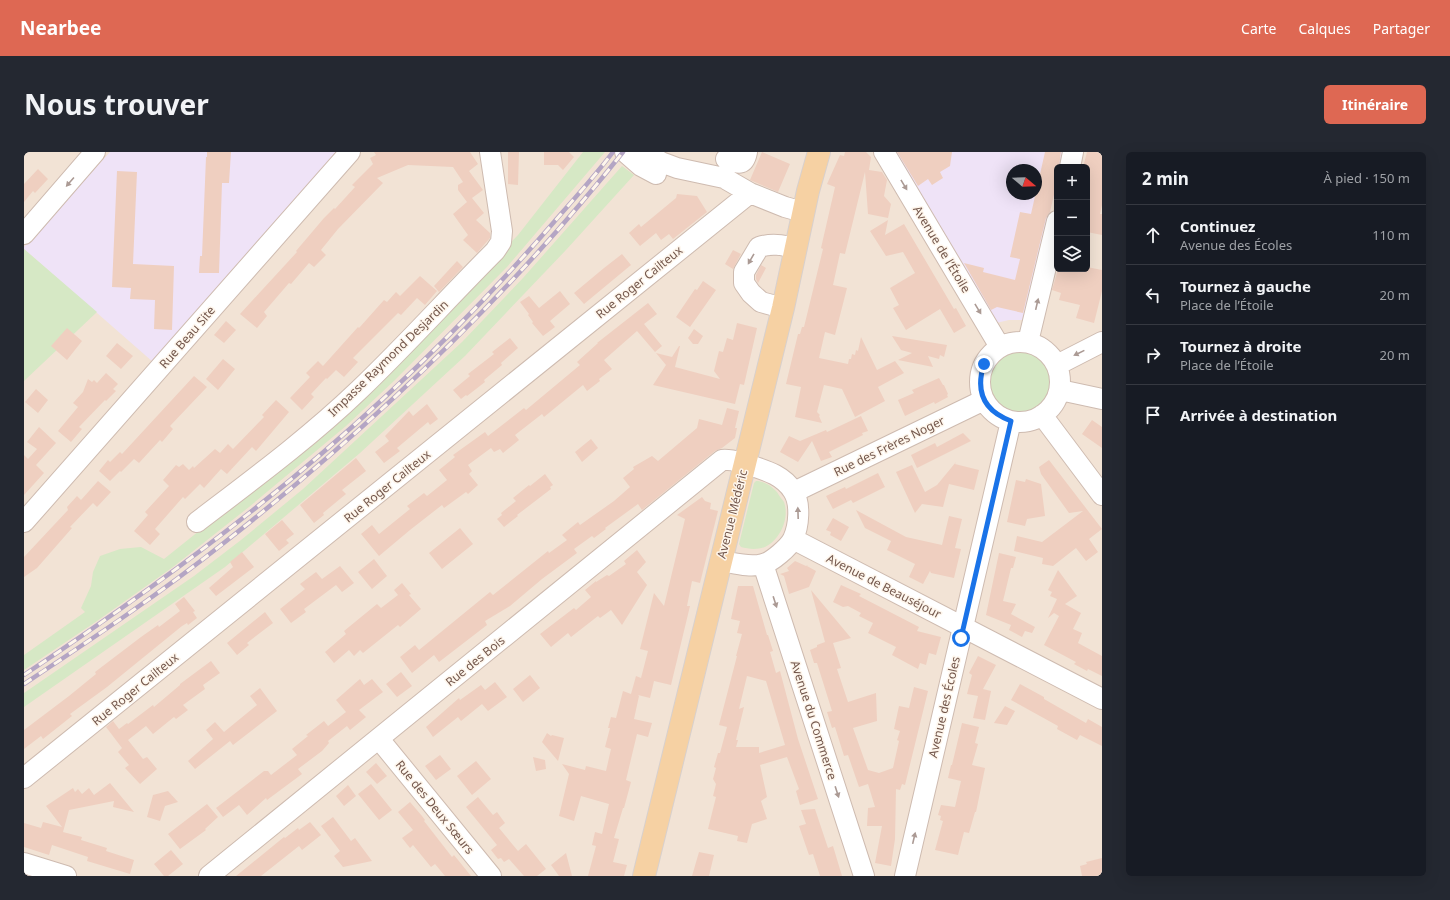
<!DOCTYPE html>
<html lang="fr">
<head>
<meta charset="utf-8">
<style>
	:root { --surface:#171b24; --page:#242831; --text:#f1f3f6; --muted:#9ea1a6; --line:#363941; --accent:#de6853 }
	body { margin:0; font-family:"Noto Sans",sans-serif; background:var(--page); color:var(--text) }
	.controls { position:absolute; right:12px; top:12px; display:grid; overflow:hidden; border-radius:6px; box-shadow:0 4px 16px #0002 }
	.controls button { width:36px; height:36px; display:grid; place-items:center; padding:0; border:0; border-bottom:1px solid var(--line); background:var(--surface); color:var(--text); font:20px sans-serif }
	.compass { position:absolute; left:982px; top:12px; width:36px; height:36px; border-radius:50%; background:var(--surface); box-shadow:0 4px 16px #0002; rotate:109deg }
	.stop { position:absolute; width:12px; height:12px; margin:-9px; border:3px solid #1a73e8; border-radius:50%; background:#fff }
	.stop.end { background:#1a73e8; border-color:#fff; box-shadow:0 1px 4px #0008 }
	.list { margin:0; padding:0; list-style:none }
	h2 { display:flex; justify-content:space-between; align-items:center; height:52px; margin:0; padding:0 16px; font-size:17px }
	h2 small { font-size:13px; font-weight:400; color:var(--muted) }
	.list li { display:grid; grid-template-columns:26px 1fr auto; gap:12px; align-items:center; box-sizing:border-box; height:60px; padding:0 16px; border-top:1px solid var(--line) }
	.list b { display:block; font-size:15px; white-space:nowrap }
	.list p { margin:0; font-size:13px; white-space:nowrap; color:var(--muted) }
	.list em { font-size:13px; font-style:normal; color:var(--muted) }
	.icon { flex:none; width:22px; height:22px; fill:none; stroke:currentColor; stroke-width:2; stroke-linecap:round; stroke-linejoin:round }
	.map { position:relative; flex:none; width:1078px; height:724px; overflow:hidden; border-radius:6px }
	header { display:flex; align-items:center; gap:24px; box-sizing:border-box; height:56px; padding:0 20px; background:var(--accent); color:#fff }
	header strong { font-size:19px }
	nav { display:flex; gap:22px; margin-inline-start:auto; font-size:14px }
	.intro { display:flex; align-items:center; justify-content:space-between; box-sizing:border-box; height:96px; padding:0 24px }
	h1 { margin:0; font-size:28px }
	.button { padding:10px 18px; border-radius:6px; background:var(--accent); color:#fff; font-size:14px; font-weight:700 }
	main { display:flex; gap:24px; padding:0 24px }
	aside { flex:1; background:var(--surface); border-radius:6px; box-shadow:0 4px 16px #0002 }
	.map>svg:first-child { display:block }
	.residential { fill:#f2e3d5; fill-rule:evenodd }
	.education { fill:#efe3f7; fill-rule:evenodd }
	.green { fill:#d6e8c5 }
	.building { fill:#efcfc0; fill-rule:evenodd }
	.lines { fill:none; stroke-linecap:round; stroke-linejoin:round }
	.minor-casing { stroke:#cebbb0; stroke-width:22 }
	.major-casing { stroke:#d8d0cd; stroke-width:24 }
	.minor { stroke:#fff; stroke-width:20 }
	.major { stroke:#f6d1a3; stroke-width:22 }
	.rail-casing { stroke:#b4a5c4; stroke-width:4.5 }
	.rail { stroke:#fef6ec; stroke-width:3; stroke-dasharray:9; stroke-linecap:butt }
	.oneway { fill:#ab9a94 }
	.route { stroke:#1a73e8; stroke-width:5 }
	.labels { text-anchor:middle; dominant-baseline:central; stroke-width:3; stroke-linejoin:round; paint-order:stroke }
	.street-label { font-size:12px; fill:#73574c; stroke:#fef6ec }
</style>
</head>
<body>
<header>
<strong>Nearbee</strong>
<nav><a>Carte</a><a>Calques</a><a>Partager</a></nav>
</header>
<div class="intro"><h1>Nous trouver</h1><a class="button">Itinéraire</a></div>
<main>
<div class="map">
<svg width="1078" height="724" viewBox="0 0 1078 724">
	<rect width="100%" height="100%" fill="#fbf2e6"/>
	<path class="residential" d="M0,0H1078V724H0ZM1033,15H1063V117H1033ZM988,18H1012V42H988Z"/>
	<path class="education" d="M86,0H314L129,210L0,97V95Z
		M869,0H1040L1037,15H1033V30L1000,168H985L972,171ZM988,18H1012V42H988Z"/>
	<path class="green" d="M559,0H581L483,115L371,228L322,274L225,355L149,415L73,469L0,518V503L61,460L57,456L67,434L69,420L76,404L96,397L117,395L140,407L281,294L434,145L494,83Z
		M598,14L610,23L542,98L441,204L336,301L201,415L0,555V541L170,424L217,388L279,337L438,190L499,126Z
		M0,97L73,160L0,229Z
		M966 230a30 30 0 1 1 60 0a30 30 0 1 1-60 0Z
		M732,329C740,329 748,334 753,340C755,344 758,347 760,350C766,366 756,388 741,395C733,398 724,397 717,395L715,392L730,331Z"/>
	<path class="building" d="M183,0H207L205,31H198L195,121H175L176,104H178L182,5H183Z
		M350,0H446L454,12L445,19L459,38L448,46L460,61L452,68L466,81V86L453,101L439,88L444,83L429,62L443,50L434,38V33L439,30L429,15L384,13L353,26L359,31L314,77L297,98L302,103L290,115L285,111L267,132L265,131L240,160L243,164L233,176L216,162L273,100L272,99L300,66L310,56L311,57L331,35L328,33L349,12L346,6L352,3Z
		M484,0H495L494,33L484,32Z
		M520,0H545L550,5L539,18L534,13H520Z
		M738,0L766,12L754,40L726,28Z
		M821,0H842L847,5L845,18L858,20L863,28L860,44L867,52L864,66L844,62L841,20L821,102L816,101L809,133L823,136L811,183L801,180L795,206L824,212L825,207H827L828,202L831,203L832,198L834,199L837,185L853,218L871,209L880,221L854,235L861,249L831,265L818,237L800,233L793,260L796,263L795,264L798,271L771,265L777,235L762,232L774,182H776L778,175H780L799,97L797,96L811,35L803,32L816,3L820,4Z
		M873,0H928L926,14L916,20L919,26L908,33L904,27L894,34Z
		M1021,0H1037L1035,15H1033V30L1026,60L1022,66L999,161L973,155L967,158L940,111L960,116L959,120L991,128L996,107L986,105L996,60L1007,62Z
		M1063,0H1078V53L1076,62H1078V83L1063,80V15H1059Z
		M14,17L24,27L11,41L9,39L0,50V32Z
		M93,19L113,20L109,112L150,114L148,178L130,177L131,148L106,147L107,136L88,135Z
		M653,42L673,44L683,60L649,87L645,82L637,88L632,81L616,94L605,81L615,72L617,75L652,46Z
		M864,68L861,83L880,72L930,157L932,156L942,174L930,181L916,157L882,178L869,156L875,153L866,136L891,121L879,100L862,104L846,79Z
		M709,98L717,102L709,117L701,112Z
		M598,102L607,113L560,152L550,141L580,116Z
		M433,109L439,115L415,140L410,134Z
		M737,113L742,116L734,131L732,127V123Z
		M1063,115L1078,118V139L1070,171L1052,166L1056,153L1035,148L1037,141L1028,138L1034,117H1063Z
		M396,124L413,139L401,153L393,146L377,163L374,161L329,206L334,210L320,225L312,218L303,227L302,226L287,242L290,245L278,258L266,246L286,225L282,221L294,209L299,214L334,175L335,176L360,148L363,150L372,140L376,144Z
		M679,129L692,138L666,175L652,165L671,137L673,138Z
		M536,139L546,152L526,169L531,175L519,184L508,171L509,170L504,163L505,162L496,150L505,144L515,156Z
		M624,151L633,162L620,172L638,194L631,200L613,179L580,208L588,217L575,227L576,229L563,239L559,233L520,265L518,262L491,283L495,288L479,301L476,297L470,300L467,296L444,313L448,319L445,322L454,333L444,342L442,340L420,356L418,353L386,378L355,404L337,382L348,373L355,382L386,357L383,354L400,341L403,344L423,328L415,318L431,305L429,303L461,280L464,284L500,256L502,258L556,213L553,210L574,191H573Z
		M202,169L212,178L200,191L190,183Z
		M713,171L733,176L720,233L716,232L711,252L629,233L642,213L632,201L648,205L655,194H656L651,215L696,227L690,219L695,199L699,200L703,186L709,188Z
		M43,176L58,189L43,208L27,194Z
		M670,177L679,184L674,192H669L664,186Z
		M868,184L923,193L920,205L916,203L915,207L904,204L909,215L874,208L888,201L877,198Z
		M486,186L494,196L477,211L478,213L460,228L461,230L443,244L442,243L437,247L429,238L446,224L444,222L470,202L468,200Z
		M93,191L109,204L97,217L82,204Z
		M199,207L211,217L194,238L182,227Z
		M82,221L94,232L89,237L92,239L82,249L81,248L55,275L58,277L47,290L34,279L54,255L49,251L59,240L64,227L68,230L70,228L73,231Z
		M170,224L183,235L146,274L149,277L138,290L136,288L115,311L110,307L97,320L96,319L86,329L75,319L84,308L86,310L96,300L98,302Z
		M915,226L919,233H920L924,242L923,243L924,245L911,252L910,250L881,264L874,248L890,241L888,238Z
		M12,237L24,248L14,261L1,250Z
		M252,248L265,260L232,299L228,295L203,322L197,317L180,336L176,332L161,347L159,345L131,377L136,382L126,393L110,379L124,363L121,360L145,334L139,328L152,313L155,315L159,312L165,318L169,314L170,316L191,297L196,301L204,292L209,297L240,265L238,263Z
		M403,252L414,267L406,273L404,270L373,296L376,299L360,311L351,300L365,289L361,284L385,259L389,264Z
		M703,256L715,259L711,276H713L711,286L698,296L691,299L618,358L614,352L581,376L582,377L570,386L568,384L550,397L553,401L518,427L486,454L461,469L463,473L415,510L410,503L388,521L376,505L391,493L395,498L466,440L469,443L524,399L525,401L543,388L538,383L554,370L556,373L590,349L606,335L599,326L610,317L609,315L628,304L634,309L673,276L675,267L698,273Z
		M837,264L844,279L838,281L839,283L805,300L808,305L797,309L788,289L774,310L756,300L765,284L776,289L802,278L803,280Z
		M1068,268L1078,275V296L1058,282Z
		M15,275L32,291L12,313L20,321L0,343V303L4,307L13,297L3,290Z
		M939,281L947,289L893,316L887,303L911,291L913,295Z
		M567,287L574,296L558,310L551,300Z
		M332,306L342,319L318,338L322,342L299,361L300,363L290,371L276,353Z
		M1025,308L1078,377L1065,387L1074,400L1062,409L1052,396L1029,414L1018,412L1019,406L990,399L993,384L1018,390L1059,359L1045,361L1017,322L1015,315Z
		M932,310L931,312L955,318L950,338L925,332L919,355L898,352L891,361L872,320L888,313L901,340L913,333Z
		M854,321L861,335L829,351L827,348L809,357L802,344L821,335L822,337Z
		M521,322L529,333L526,335L527,337L493,363L494,364L480,375L473,367L478,363L477,361L492,349L489,346L505,333L506,334Z
		M1002,327L1017,332L1021,364L1003,367L1001,374L983,370L992,328L1001,330Z
		M74,329L87,340L73,355L69,351L46,375L48,376L13,416L0,425V405L44,358L43,355L53,344L57,348Z
		M678,345L681,349L687,351L686,357L694,359L676,431L668,429L663,454H666L647,533L630,529L626,546L614,543L615,544L610,567L628,571L624,585L613,582L602,628L607,630L600,656H599L590,686L595,687L589,710L603,713L600,724H564L572,694L568,693L571,680L578,682L585,652L557,644L550,669L535,664L545,622L538,612L561,618L562,614L582,619L587,597L581,595L586,576H584L587,565L592,566L599,539L607,542L612,524L617,526L624,499L616,497L630,441L640,454L661,367L653,363Z
		M832,358L882,385L918,393L925,364L938,367L931,396L937,397L930,426L907,421L906,419L899,432L885,425L891,412L863,398L867,389L841,376Z
		M809,366L825,375L817,389L806,383L807,380L802,378Z
		M258,368L270,382L262,388L265,391L255,399L241,382Z
		M436,376L449,392L418,417L405,401Z
		M613,398L622,410L613,420L623,433L598,473L587,458L576,466L574,464L547,485L544,481L527,495L516,482L550,456L552,458L567,445L561,438L572,429V430L583,423L585,424L602,412L600,409Z
		M218,400L230,415L192,444L185,436L209,415L206,410Z
		M975,401L992,405L989,416H987L979,449L992,452L987,462L1011,475L1008,481L1001,479L998,485L985,478L987,473L962,463Z
		M350,407L363,424L348,437L334,420Z
		M771,409L782,414L784,413L783,414L792,419L785,435L765,442L760,424L756,422L765,419L763,416Z
		M316,414L330,431L318,440L312,433L280,457L282,460L267,471L256,457L281,437L276,432L292,420L298,427Z
		M1034,418L1053,444L1041,452L1057,461L1049,477L1058,481L1054,491L1078,504V524L1064,517L1063,519L1050,512L1052,510L1020,493L1035,464L1030,461L1024,466L1033,447L1026,444L1028,440L1024,438Z
		M378,431L387,442L385,443L397,457L376,475L374,473L339,501L336,498L330,504L325,498L310,511L301,500L322,482L320,479L353,452L357,456L374,443L370,438Z
		M817,433L837,442L835,444L895,475L893,479L917,485L912,503L905,501L902,513L896,511L894,517L868,503L872,495L844,481L849,471L835,464L837,461L824,454L819,455L809,450Z
		M714,434H729L743,483H744L749,499L746,500L752,521L756,519L774,587L794,647L776,653L772,639L775,637L763,605L736,613L743,645L737,649L743,667L728,672L723,691L713,689L714,684L684,677L692,645L689,644L692,632L689,627L692,616L690,615L694,601H696L703,575L695,573L713,504H712L718,482L713,481L716,469L707,467ZM723,524L742,529L761,593L735,601V595H712L714,588H712L720,555L715,557Z
		M787,438L827,486L809,491L817,516L813,517L824,550L852,541L853,569L829,576L844,618L855,621L869,616L875,589L873,588L876,579L870,577L875,554L885,556L890,535L904,539L881,633L878,632L876,638L872,637L871,687L867,714L851,711L858,674H843L844,656L851,655L844,632L835,635L824,603L820,604L811,575L808,576L803,560L808,559L793,511H790L786,498L793,495V493L801,490Z
		M160,445L171,459L169,460L173,466L164,473L163,471L158,474L83,535L46,562L48,564L19,587L17,584L0,597V578L45,544L72,522L71,520L117,485L134,473L135,475L156,459L151,452Z
		M241,460L249,471L223,491L225,493L213,503L203,491Z
		M954,504L972,513L959,537L967,539L961,568L949,566L954,544L943,542L948,523L945,521Z
		M187,509L196,521L179,533L181,537L159,553L164,558L152,567L150,565L129,582L122,574L104,588L119,607L123,605L133,617L116,632L101,616L105,613L94,600L98,596L82,575L89,569L95,577L103,571L104,572L129,553L130,555L156,533V532Z
		M377,520L388,534L373,545L362,532Z
		M506,523L516,536L499,550L489,537Z
		M336,527L340,533L348,527L359,540L335,558L342,565L326,578L323,574L304,589L305,591L298,599L274,617L278,622L243,648L242,646L223,663L215,653L199,665L192,656L240,619H244L247,623L273,603L268,597L284,584L282,583L300,569L304,574L322,560L312,548Z
		M471,530L483,545L464,559L458,552L437,569L434,565L409,585L402,575L435,546L436,548L457,533L461,538Z
		M996,532L1020,545V547L1062,571L1064,567L1078,575V594L1056,583L1053,588L1033,577L1034,574L987,548Z
		M236,536L253,559L209,593L206,589L171,617L164,609L189,587L182,578L191,570L200,580L233,553L226,544Z
		M981,554L991,559L983,573L970,571Z
		M938,571L955,575L951,591L954,592L948,613L961,616L952,660H951L945,681L940,680L934,703L911,698L919,669L916,668L917,664L914,663L917,653L931,655L937,629L924,626L927,613H928Z
		M523,581L527,584L528,583L540,586L534,609L518,590Z
		M416,603L427,617L412,628L401,614Z
		M509,605L521,608L522,617L512,619Z
		M452,609L467,627L448,643L433,624Z
		M352,611L363,624L353,632L342,620Z
		M86,631L110,660L89,655L90,649L45,658L39,680L58,685L57,688L83,696L82,699L110,708L106,722L63,709L64,705L28,693L25,703L0,695V671L17,676L19,670L38,675L22,654L49,636L51,640L54,637L58,642L65,636L70,643Z
		M347,632L368,658L355,668L334,642Z
		M324,633L332,644L320,654L312,644Z
		M144,639L154,650L141,654L136,669L123,665L129,643Z
		M454,645L469,663L473,660L481,671L475,676L494,699L502,692L522,717L513,724H500L485,707L480,710L477,706L474,707L467,698L473,693L442,655Z
		M386,650L398,664L401,668L400,669L428,705L430,703L447,724H421L411,712L407,715L389,693L386,696L378,686L389,678L374,660Z
		M183,652L194,665L181,677L182,678L156,697L144,682Z
		M791,657L804,696L809,694L818,724H796L789,702L785,703L775,674L782,672L777,658Z
		M309,665L327,689L331,686L348,709L319,715L310,704L316,699L297,674Z
		M286,670L297,683L278,698L275,694L237,724H212L260,685L261,686L274,676L275,678Z
		M147,698L159,712L144,724H140L130,712Z
		M675,700L690,703L685,724H668Z
		M542,701L548,724H535L527,713Z
		M1078,706V724H1058L1056,714L1063,712L1062,710Z"/>
	<g class="lines">
		<defs>
			<path id="minor" d="M601,0L617,14L632,22
				M621,0L637,10L653,16L700,26L726,41L761,55L779,60
				M860,0L976,195
				M702,7C714,11 720,15 723,0
				M1046,15L1049,0
				M0,82L71,0
				M759,156L737,150L727,141L720,131V120L735,95C748,91 758,93 772,96
				M956 230a40 40 0 1 1 80 0a40 40 0 1 1-80 0Z
				M1004,190L1033,69
				M1033,213L1078,190
				M1036,238L1078,247
				M1018,263L1078,343
				M770,340L960,248
				M0,370L326,0
				M173,370C228,328 285,286 335,238C382,193 425,145 471,99L477,90L478,79L466,0
				M769,387L1078,547
				M739,412L840,724
				M355,587L467,724
				M0,626L726,41
				M0,711L42,724
				M185,724L698,308C707,307 714,310 722,312C740,318 758,322 769,339C777,351 775,374 769,387C765,395 748,410 739,412C726,416 710,411 697,409
				M881,724L987,269"/>
			<path id="major" d="M620,724L759,156L784,39L795,0"/>
		</defs>
		<use href="#minor" class="minor-casing"/>
		<use href="#major" class="major-casing"/>
		<use href="#minor" class="minor"/>
		<use href="#major" class="major"/>
		<defs>
			<path id="rail" d="M0,523C78,471 155,417 229,358C338,272 439,175 530,70C550,47 571,24 589,0
				M0,532C68,487 137,441 201,390C347,275 483,146 599,0"/>
		</defs>
		<use href="#rail" class="rail-casing"/>
		<use href="#rail" class="rail"/>
	</g>
	<defs><path id="oneway-solid" d="M-6-.8H1V-3.2L6.5 0L1 3.2V.8H-6Z"/></defs>
	<g class="oneway">
		<use href="#oneway-solid" transform="translate(46 30) rotate(131)"/>
		<use href="#oneway-solid" transform="translate(880 33) rotate(59)"/>
		<use href="#oneway-solid" transform="translate(727 107) rotate(120)"/>
		<use href="#oneway-solid" transform="translate(1013 152) rotate(-77)"/>
		<use href="#oneway-solid" transform="translate(954 157) rotate(59)"/>
		<use href="#oneway-solid" transform="translate(1055 201) rotate(154)"/>
		<use href="#oneway-solid" transform="translate(774 361) rotate(-92)"/>
		<use href="#oneway-solid" transform="translate(751 450) rotate(72)"/>
		<use href="#oneway-solid" transform="translate(813 640) rotate(72)"/>
		<use href="#oneway-solid" transform="translate(890 686) rotate(-77)"/>
	</g>
	<g class="lines">
		<path class="route" d="M937,486L987,269C960,259 951,240 960,212"/>
	</g>
	<g class="labels">
		<g class="street-label">
			<text transform="translate(918 97) rotate(59)">Avenue de l’Étoile</text>
			<text transform="translate(615 130) rotate(-39)">Rue Roger Cailteux</text>
			<text transform="translate(163 185) rotate(-49)">Rue Beau Site</text>
			<text transform="translate(364 206) rotate(-44)">Impasse Raymond Desjardin</text>
			<text transform="translate(865 294) rotate(-26)">Rue des Frères Noger</text>
			<text transform="translate(363 334) rotate(-39)">Rue Roger Cailteux</text>
			<text transform="translate(708 362) rotate(-76)">Avenue Médéric</text>
			<text transform="translate(860 434) rotate(27)">Avenue de Beauséjour</text>
			<text transform="translate(451 509) rotate(-39)">Rue des Bois</text>
			<text transform="translate(111 537) rotate(-39)">Rue Roger Cailteux</text>
			<text transform="translate(920 555) rotate(-77)">Avenue des Écoles</text>
			<text transform="translate(790 568) rotate(72)">Avenue du Commerce</text>
			<text transform="translate(411 655) rotate(51)">Rue des Deux Sœurs</text>
		</g>
	</g>
</svg>
<div class="controls">
<button>+</button>
<button>−</button>
<button><svg class="icon" aria-label="layers" viewBox="0 0 24 24"><path d="M12 4l9 5-9 5-9-5zM3 14l9 5 9-5"/></svg></button>
</div>
<svg class="compass" viewBox="-18 -18 36 36"><path d="M0-13l5 13h-10z" fill="#e53935"/><path d="M0 13l5-13h-10z" fill="#9ea1a6"/></svg>
<div class="stop" style="left:937px;top:486px"></div>
<div class="stop end" style="left:960px;top:212px"></div>
</div>
<aside>
<h2>2 min<small>À pied · 150 m</small></h2>
<ul class="list">
<li><svg class="icon" aria-label="ahead" viewBox="0 0 24 24"><path d="M12 20V5M6 11l6-6 6 6"/></svg><div><b>Continuez</b><p>Avenue des Écoles</p></div><em>110 m</em></li>
<li><svg class="icon" aria-label="left" viewBox="0 0 24 24"><path d="M17 20v-9H6M10 6l-5 5 5 5"/></svg><div><b>Tournez à gauche</b><p>Place de l’Étoile</p></div><em>20 m</em></li>
<li><svg class="icon" aria-label="right" viewBox="0 0 24 24"><path d="M7 20v-9h11M14 6l5 5-5 5"/></svg><div><b>Tournez à droite</b><p>Place de l’Étoile</p></div><em>20 m</em></li>
<li><svg class="icon" aria-label="arrive" viewBox="0 0 24 24"><path d="M6 21V4h12l-3 4 3 4H6"/></svg><div><b>Arrivée à destination</b></div></li>
</ul>
</aside>
</main>
</body>
</html>
